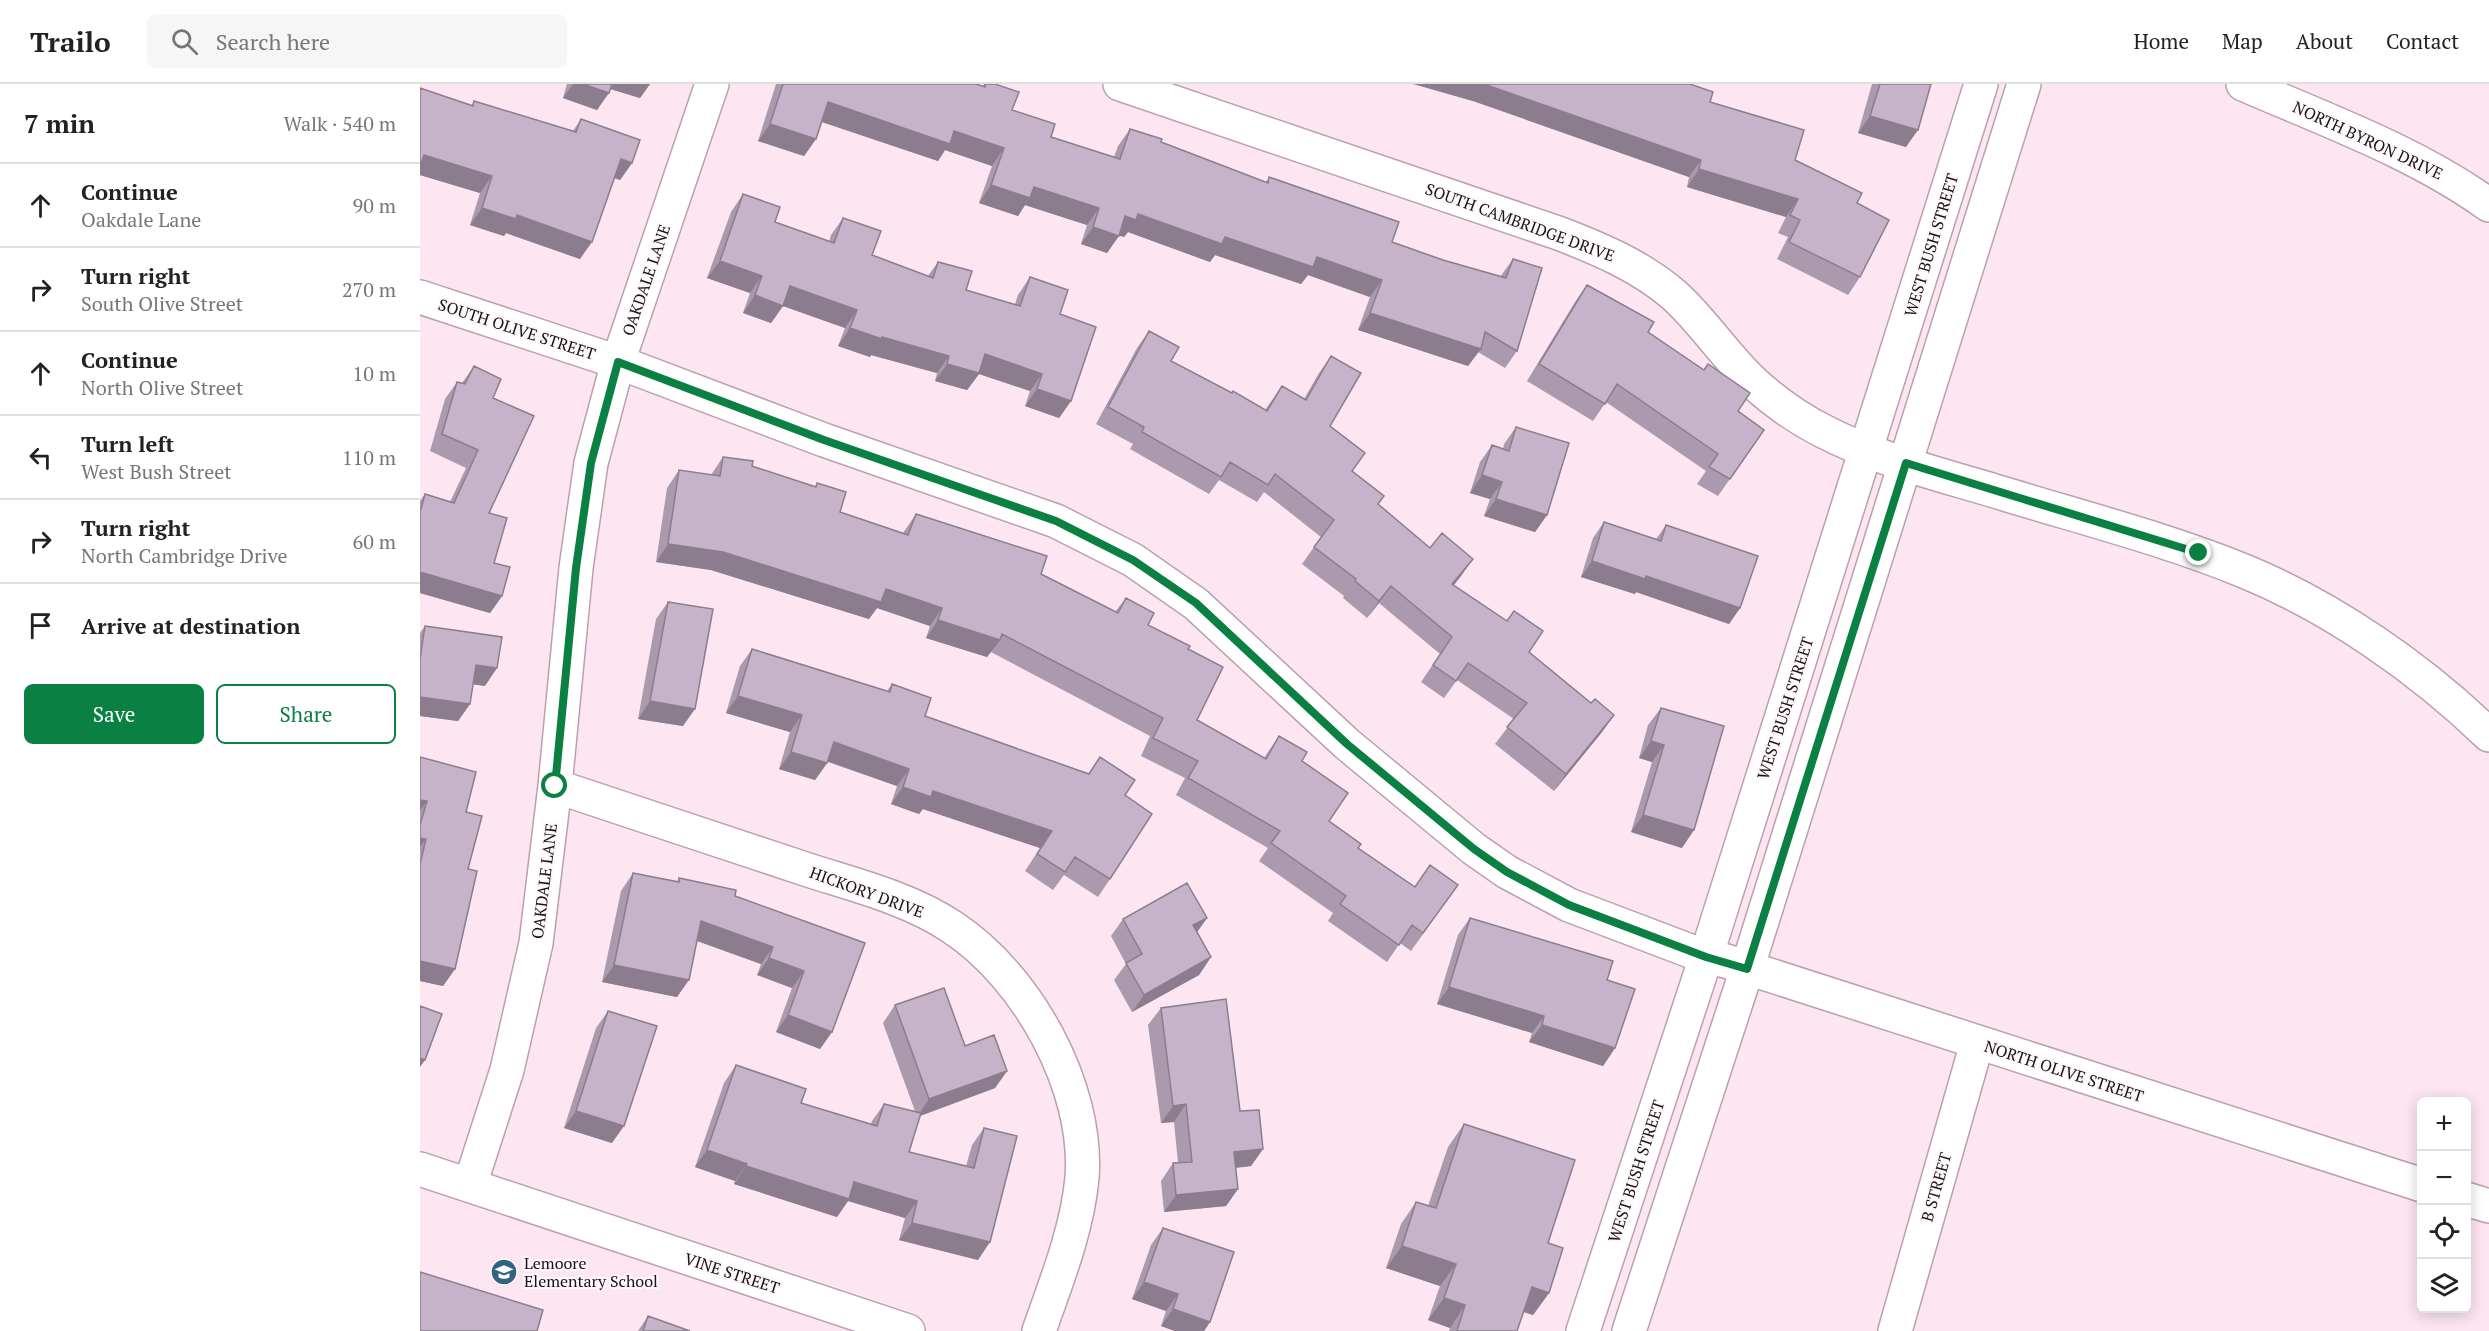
<!DOCTYPE html>
<html lang="en">
<head>
<meta charset="utf-8">
<style>
	:root { --surface:#fff; --page:#f6f6f6; --text:#222; --muted:#767676; --line:#e0e0e0; --accent:#0b8043 }
	body { margin:0; font-family:"PT Serif",serif; background:var(--page); color:var(--text) }
	.controls { position:absolute; right:18px; bottom:18px; display:grid; overflow:hidden; border-radius:9px; box-shadow:0 3px 15px #0003 }
	.controls button { width:54px; height:54px; display:grid; place-items:center; padding:0; border:0; border-bottom:2px solid var(--line); background:var(--surface); color:var(--text); font:30px sans-serif }
	.stop { position:absolute; width:18px; height:18px; margin:-14px; border:4px solid #0b8043; border-radius:50%; background:#fff }
	.stop.end { background:#0b8043; border-color:#fff; box-shadow:0 2px 6px #0008 }
	.list { margin:0; padding:0; list-style:none }
	h2 { display:flex; justify-content:space-between; align-items:center; height:78px; margin:0; padding:0 24px; font-size:26px }
	h2 small { font-size:20px; font-weight:400; color:var(--muted) }
	.list li { display:grid; grid-template-columns:39px 1fr auto; gap:18px; align-items:center; box-sizing:border-box; height:84px; padding:0 24px; border-top:2px solid var(--line) }
	.list b { display:block; font-size:22px; white-space:nowrap }
	.list p { margin:0; font-size:20px; white-space:nowrap; color:var(--muted) }
	.list em { font-size:20px; font-style:normal; color:var(--muted) }
	.actions { display:flex; gap:12px; padding:18px 24px }
	.actions a { flex:1; padding:14px 0; border:2px solid var(--accent); border-radius:9px; text-align:center; font-size:21px; color:var(--accent) }
	.actions .main { background:var(--accent); color:#fff }
	.icon { flex:none; width:33px; height:33px; fill:none; stroke:currentColor; stroke-width:2; stroke-linecap:round; stroke-linejoin:round }
	.map { position:relative; flex:none; width:2069px; height:1247px; overflow:hidden }
	header { display:flex; align-items:center; gap:36px; box-sizing:border-box; height:84px; padding:0 30px; background:var(--surface); border-bottom:2px solid var(--line) }
	header strong { font-size:28px }
	nav { display:flex; gap:33px; margin-inline-start:auto; font-size:21px }
	.search { width:420px; height:54px; background:var(--page); display:flex; align-items:center; gap:15px; box-sizing:border-box; padding:0 21px; border-radius:9px; color:var(--muted); font-size:22px }
	main { display:flex }
	aside { flex:1; background:var(--surface) }
	.map>svg:first-child { display:block }
	.lines { fill:none; stroke-linecap:round; stroke-linejoin:round }
	.street-casing { stroke:#bba0af; stroke-width:36 }
	.secondary-casing { stroke:#bba0af; stroke-width:36 }
	.street { stroke:#fff; stroke-width:33 }
	.secondary { stroke:#fff; stroke-width:33 }
	.wall { fill:#ab9aad }
	.shaded-wall { fill:#8b7d8d }
	.building { fill:#c7b3c9; stroke:#8b7d8d; stroke-width:1.5 }
	.route { stroke:#0b8043; stroke-width:8 }
	.labels { text-anchor:middle; dominant-baseline:central; stroke-width:4.5; stroke-linejoin:round; paint-order:stroke }
	.street-label { font-size:16px; fill:#1a1116; stroke:#fef8fc }
	.poi-label { font-size:16px; fill:#1a1116; stroke:#fef8fc; text-anchor:start }
</style>
</head>
<body>
<header>
<strong>Trailo</strong>
<div class="search"><svg class="icon" aria-label="search" viewBox="0 0 24 24"><circle cx="10" cy="10" r="6"/><path d="M15 15l6 6"/></svg>Search here</div>
<nav><a>Home</a><a>Map</a><a>About</a><a>Contact</a></nav>
</header>
<main>
<aside>
<h2>7 min<small>Walk · 540 m</small></h2>
<ul class="list">
<li><svg class="icon" aria-label="ahead" viewBox="0 0 24 24"><path d="M12 20V5M6 11l6-6 6 6"/></svg><div><b>Continue</b><p>Oakdale Lane</p></div><em>90 m</em></li>
<li><svg class="icon" aria-label="right" viewBox="0 0 24 24"><path d="M7 20v-9h11M14 6l5 5-5 5"/></svg><div><b>Turn right</b><p>South Olive Street</p></div><em>270 m</em></li>
<li><svg class="icon" aria-label="ahead" viewBox="0 0 24 24"><path d="M12 20V5M6 11l6-6 6 6"/></svg><div><b>Continue</b><p>North Olive Street</p></div><em>10 m</em></li>
<li><svg class="icon" aria-label="left" viewBox="0 0 24 24"><path d="M17 20v-9H6M10 6l-5 5 5 5"/></svg><div><b>Turn left</b><p>West Bush Street</p></div><em>110 m</em></li>
<li><svg class="icon" aria-label="right" viewBox="0 0 24 24"><path d="M7 20v-9h11M14 6l5 5-5 5"/></svg><div><b>Turn right</b><p>North Cambridge Drive</p></div><em>60 m</em></li>
<li><svg class="icon" aria-label="arrive" viewBox="0 0 24 24"><path d="M6 21V4h12l-3 4 3 4H6"/></svg><div><b>Arrive at destination</b></div></li>
</ul>
<div class="actions"><a class="main">Save</a><a>Share</a></div>
</aside>
<div class="map">
<svg width="2069" height="1247" viewBox="0 0 2069 1247">
	<rect width="100%" height="100%" fill="#fde5f2"/>
	<g class="lines">
		<defs>
			<path id="street" d="M700,0L1141,150C1182,166 1220,182 1254,211C1283,237 1305,272 1334,299C1355,318 1379,335 1405,348C1461,377 1527,392 1588,411C1667,435 1748,456 1824,487C1912,523 2001,585 2069,651
				M1823,0C1906,36 1995,68 2069,121
				M0,213L198,278L404,356L636,437L713,476L776,520L927,660L1054,765L1087,788L1149,821L1286,873L1306,877L2002,1101
				M135,702C218,730 302,757 385,785C434,801 489,814 532,843C607,892 669,1003 662,1094C657,1147 636,1198 619,1247
				M50,1101L87,986L116,859L135,702L156,484L171,379L198,278L292,0
				M2046,1115L2069,1122
				M1475,1247L1557,959"/>
			<path id="secondary" d="M0,1085L488,1247
				M1163,1247L1286,873L1561,0
				M1209,1247L1327,885L1604,0"/>
		</defs>
		<use href="#street" class="street-casing"/>
		<use href="#secondary" class="secondary-casing"/>
		<use href="#street" class="street"/>
		<use href="#secondary" class="secondary"/>
	</g>
	<path class="wall" d="M147,0H230L220,14L190,5L177,26L143,14Z
		M356,0H556L563,2L564,0H575L592,26L631,53L694,73L698,62L710,45L741,58L846,98L849,93L972,158L1023,176L1080,193L1093,175L1097,267L1085,284L1058,268L1048,282L938,246L950,213L888,191L881,200L795,171L790,178L708,148L704,153L699,151L687,169L661,160L667,141L605,121L598,132L559,119L572,82L525,66L518,77L402,38L396,55L384,72L338,57Z
		M1452,0H1511L1486,63L1438,49Z
		M0,4L52,21L54,17L153,47L161,35L212,79L200,96L194,94L160,175L86,149L84,152L50,141L60,109L0,91Z
		M1056,18H1290L1375,76L1437,119L1440,193L1428,211L1357,175L1368,153L1358,149L1366,133L1267,103L1269,93Z
		M323,110L355,138L409,158L411,151L423,134L452,171L508,192L518,178L546,206L595,220L598,211L610,193L640,230L651,317L639,334L605,322L610,307L559,290L547,306L515,297L517,289L451,271L450,273L418,262L425,244L363,222L351,239L323,229L330,209L287,194L311,128Z
		M1167,201L1228,248L1318,327L1344,346L1298,412L1277,400L1286,387L1186,318L1173,337L1107,297L1155,218Z
		M729,247L751,277L811,309L845,326L862,302L884,315L899,289L911,272L910,342L933,388L958,421L1010,464L1053,475L1034,501L1109,568L1171,619L1194,631L1182,648L1134,707L1075,660L1094,635L1037,596L1024,614L1001,598L1020,570L959,519L947,534L923,514L924,512L882,480L901,453L844,408L837,418L799,396L789,410L710,365L713,360L676,340L717,264Z
		M54,282L73,314L69,429L74,479L82,512L70,529L0,509V417L5,410L30,418L46,384L10,367L25,315L37,298L42,299Z
		M1096,343L1127,431L1115,448L1064,432L1070,415L1050,409L1060,378L1072,361L1083,365L1084,360Z
		M303,373L395,403L397,399L420,428L483,449L496,430L621,490L695,528L706,514L728,541L768,565L777,636L844,674L859,652L882,677L909,737L938,764L995,803L1038,801L991,867L980,859L967,878L908,837L913,829L839,777L848,764L756,711L765,694L721,672L730,652L571,568L567,573L506,554L510,542L457,524L449,535L291,486L236,478L247,404L259,386L291,391Z
		M1184,438L1236,455L1246,441L1320,524L1309,540L1216,508L1215,510L1161,493L1173,454Z
		M248,518L263,642L218,635L236,535Z
		M5,542L65,602L53,600L50,620L38,637L0,632V549Z
		M332,565L467,607L472,600L505,632L668,690L680,673L705,711L690,795L678,813L644,791L633,806L605,787L620,764L503,725L499,730L471,720L477,702L408,678L395,696L359,685L370,648L306,629L320,582Z
		M1241,624L1262,764L1211,748L1232,678L1219,674L1228,641Z
		M0,673L46,728L48,785L35,885L23,902L0,897Z
		M213,789L257,798L259,794L315,812L445,859L412,948L400,965L356,948L372,904L337,891L341,880L277,857L257,913L182,898L201,807Z
		M787,834L777,848L791,873L779,891L712,928L694,896L706,880L691,852L703,835Z
		M1050,834L1187,896L1195,964L1183,982L1109,958L1112,949L1017,920L1038,851Z
		M475,921L587,987L575,1004L500,1032L489,1068L546,1082L552,1061L564,1044L558,1176L479,1156L485,1134L428,1117L417,1133L314,1100L315,1097L275,1083L304,999L316,981L381,1019L451,1040L452,1037L464,1020L495,1027L463,939Z
		M741,924L820,1027L843,1065L831,1082L816,1084L818,1105L806,1122L744,1128L741,1097L753,1079H758L754,1038L741,1039L728,941Z
		M188,927L192,1059L144,1044L176,944Z
		M1044,1040L1128,1159L1129,1209L1113,1231L1103,1228L1097,1247H1029L1030,1244L1008,1236L1020,1202L966,1184L981,1140L996,1118L1008,1122L1028,1063Z
		M743,1144L790,1238L784,1247H755L741,1242L746,1227L712,1215L731,1161Z
		M228,1232L270,1247H218Z"/>
	<path class="shaded-wall" d="M153,0H163L189,9L177,26L143,14Z
		M186,0H230L220,14L184,3Z
		M993,0H1064L1281,76L1269,93L1056,18Z
		M408,18L534,47L584,64L572,82L525,66L518,77L396,36Z
		M1450,32L1498,46L1486,63L1438,49Z
		M350,40L396,55L384,72L338,57Z
		M4,71L72,92L60,109L0,91V76Z
		M201,75L212,79L200,96L189,92Z
		M1279,85L1378,115L1366,133L1267,103Z
		M571,101L614,103L679,124L667,141L605,121L598,132L559,119Z
		M62,124L97,131L172,158L160,175L86,149L84,152L50,141Z
		M718,130L805,153L897,173L962,196L950,213L888,191L881,200L795,171L790,178L708,148L704,153L693,150L705,132Z
		M673,143L699,152L687,169L661,160Z
		M300,177L342,192L330,209L287,194Z
		M370,202L437,226L425,244L363,222L351,239L323,229L335,211Z
		M950,229L1061,265L1048,282L938,246Z
		M430,244L529,272L517,289L451,271L450,273L418,262Z
		M565,270L622,290L610,307L559,290L547,306L515,297L527,280Z
		M617,305L651,317L639,334L605,322Z
		M1062,391L1082,398L1070,415L1050,409Z
		M1076,415L1127,431L1115,448L1064,432Z
		M248,460L303,468L466,505L522,524L510,542L457,524L449,535L291,486L236,478Z
		M1053,475L1041,492L1020,518L1032,500Z
		M1172,477L1226,492L1320,524L1309,540L1216,508L1215,510L1161,493Z
		M0,488L82,512L70,529L0,509Z
		M971,502L959,519L947,534L959,517Z
		M518,536L580,556L567,573L506,554Z
		M56,581L77,584L65,602L44,599Z
		M318,612L382,631L370,648L306,629Z
		M0,613L50,620L38,637L0,632Z
		M230,617L275,625L263,642L218,635Z
		M1194,631L1182,648L1134,707L1146,690Z
		M1231,657L1244,661L1232,678L1219,674Z
		M414,658L489,685L477,702L401,675Z
		M371,668L407,679L395,696L359,685Z
		M483,703L513,707L632,747L620,764L503,725L499,730L471,720Z
		M0,716L7,717L0,727Z
		M1223,731L1274,746L1262,764L1211,748Z
		M0,754L6,755L0,763Z
		M787,834L775,851L773,841Z
		M281,837L353,863L341,880L269,854Z
		M791,873L779,891L712,928L724,911Z
		M349,874L384,887L372,904L337,891Z
		M0,877L35,885L23,902L0,897Z
		M194,881L269,896L257,913L182,898Z
		M1029,903L1124,932L1112,949L1017,920Z
		M368,931L412,948L400,965L356,948Z
		M1122,941L1195,964L1183,982L1109,958Z
		M0,974L5,976L0,983Z
		M587,987L575,1004L497,1033L509,1015Z
		M766,1020L754,1038L741,1039L753,1022Z
		M156,1027L204,1042L192,1059L144,1044Z
		M843,1065L831,1082L802,1085L814,1068Z
		M287,1066L327,1080L315,1097L275,1083Z
		M326,1082L434,1098L497,1117L485,1134L428,1117L417,1133L314,1100Z
		M818,1105L806,1122L744,1128L756,1111Z
		M492,1139L570,1158L558,1176L479,1156Z
		M982,1162L1036,1180L1020,1202L966,1184Z
		M724,1198L758,1210L746,1227L712,1215Z
		M1112,1203L1129,1209L1113,1231L1096,1225Z
		M1024,1214L1045,1221L1030,1244L1008,1236Z
		M753,1225L790,1238L784,1247H755L741,1242Z"/>
	<path class="building" d="M163,0H192L189,9Z
		M363,0H556L565,3V0H575L599,8L592,26L635,40L631,53L700,75L710,45L742,55L741,58L848,99L849,93L979,138L972,158L1023,176L1086,194L1093,175L1122,184L1097,267L1065,248L1061,265L950,229L962,196L897,173L893,183L805,153L802,160L718,130L716,136L705,132L699,152L673,143L679,124L614,103L610,114L571,101L584,64L534,47L530,60L408,18L396,55L350,40Z
		M1064,0H1270L1293,8L1290,18L1384,46L1375,76L1442,109L1437,119L1469,136L1440,193L1369,158L1380,136L1370,131L1378,115L1279,85L1281,76Z
		M1460,0H1511L1498,46L1450,32Z
		M0,4L53,22L54,17L156,48L161,35L220,56L212,79L201,75L172,158L97,131L96,135L62,124L72,92L4,71L0,82Z
		M323,110L360,123L355,138L414,159L423,134L461,147L452,171L513,194L518,178L552,187L546,206L600,222L610,193L648,206L640,230L676,243L651,317L617,305L622,290L565,270L559,289L527,280L529,272L462,253V255L430,244L437,226L370,202L363,222L335,211L342,192L300,177Z
		M1167,201L1234,238L1228,248L1284,286L1288,280L1330,309L1318,327L1344,346L1310,395L1289,383L1298,370L1197,300L1185,320L1119,280Z
		M729,247L759,263L751,277L812,309L813,307L847,327L862,302L886,316L911,272L941,289L910,342L945,369L932,387L964,412L958,420L1010,464L1022,449L1053,475L1032,500L1087,537L1094,527L1123,547L1109,568L1171,619L1175,615L1194,631L1146,690L1087,643L1107,619L1048,579L1036,597L1013,581L1032,553L971,502L959,517L935,497L936,495L894,463L914,436L855,390L848,401L810,378L801,393L722,348L724,343L688,323Z
		M54,282L81,295L73,314L114,332L69,429L87,434L74,479L90,483L82,512L0,488V425H1L5,410L34,419L58,366L22,350L37,298L45,300Z
		M1096,343L1149,359L1127,431L1076,415L1082,398L1062,391L1072,361L1089,367Z
		M303,373L333,377L332,382L396,403L397,399L426,408L420,428L488,451L496,430L627,472L621,490L698,529L706,514L734,529L728,541L770,562L768,565L803,583L777,636L846,675L859,652L887,668L882,677L928,709L909,737L941,760L938,764L995,803L1010,781L1038,801L1003,849L992,841L979,861L920,820L926,812L851,759L860,747L768,694L778,677L733,654L743,634L582,550L580,556L518,536L522,524L466,505L461,518L303,468L248,460L259,386L300,392Z
		M1184,438L1241,457L1246,441L1338,472L1320,524L1226,492L1225,495L1172,477Z
		M248,518L293,525L275,625L230,617Z
		M5,542L82,553L77,584L56,581L50,620L0,613V575Z
		M332,565L470,608L472,600L511,614L505,632L669,690L680,673L715,696L705,711L732,730L690,795L655,773L645,788L617,770L632,747L513,707L511,713L483,703L489,685L414,658L407,679L371,668L382,631L318,612Z
		M1241,624L1304,642L1274,746L1223,731L1244,661L1231,657Z
		M0,673L56,688L46,728L62,732L48,785L57,787L35,885L0,877V780L6,755L0,754V741L7,717L0,716Z
		M213,789L259,798V794L316,806L315,812L445,859L412,948L368,931L384,887L349,874L353,863L281,837L269,896L194,881Z
		M767,799L787,834L773,841L791,873L724,911L706,879L722,870L703,835Z
		M1050,834L1193,877L1187,896L1215,905L1195,964L1122,941L1124,932L1029,903Z
		M524,904L545,962L574,951L587,987L509,1015L475,921Z
		M806,915L820,1027L839,1026L843,1065L814,1068L818,1105L756,1111L753,1079L772,1078L766,1020L753,1022L741,924Z
		M0,922L22,930L5,976L0,974Z
		M188,927L237,942L204,1042L156,1027Z
		M316,981L386,1005L381,1019L457,1042L464,1020L501,1029L489,1068L554,1084L564,1044L597,1052L570,1158L492,1139L497,1117L434,1098L429,1115L326,1082L327,1080L287,1066Z
		M1044,1040L1155,1076L1128,1159L1143,1164L1129,1209L1112,1203L1097,1247H1037L1045,1221L1024,1214L1036,1180L982,1162L996,1118L1016,1124Z
		M743,1144L814,1168L790,1238L753,1225L758,1210L724,1198Z
		M0,1188L123,1226L117,1247H0Z
		M228,1232L270,1247H223Z"/>
	<g class="lines">
		<path class="route" d="M135,702L156,484L171,379L198,278L404,356L636,437L713,476L776,519L927,660L1054,765L1087,788L1149,821L1286,873L1327,885L1486,379L1779,469"/>
	</g>
	<defs>
		<symbol id="school-disc" viewBox="-11 -11 22 22"><circle r="9.5" fill="#326481" stroke="#fef8fc"/><path d="M0-5L7-2L0 1L-7-2ZM-4 1L0 2.5L4 1V4Q0 6-4 4Z" fill="#fff"/></symbol>
	</defs>
	<g fill-rule="evenodd">
		<use href="#school-disc" x="69" y="1173" width="30" height="30"/>
	</g>
	<g class="labels">
		<g class="street-label">
			<text transform="translate(1948 56) rotate(25)">NORTH BYRON DRIVE</text>
			<text transform="translate(1100 138) rotate(20)">SOUTH CAMBRIDGE DRIVE</text>
			<text transform="translate(1511 161) rotate(-73)">WEST BUSH STREET</text>
			<text transform="translate(226 196) rotate(-71)">OAKDALE LANE</text>
			<text transform="translate(97 245) rotate(18)">SOUTH OLIVE STREET</text>
			<text transform="translate(1365 624) rotate(-72)">WEST BUSH STREET</text>
			<text transform="translate(124 797) rotate(-83)">OAKDALE LANE</text>
			<text transform="translate(447 808) rotate(20)">HICKORY DRIVE</text>
			<text transform="translate(1644 987) rotate(18)">NORTH OLIVE STREET</text>
			<text transform="translate(1216 1087) rotate(-72)">WEST BUSH STREET</text>
			<text transform="translate(1516 1103) rotate(-74)">B STREET</text>
			<text transform="translate(312 1189) rotate(18)">VINE STREET</text>
		</g>
		<g class="poi-label">
			<text x="104" y="1179">Lemoore<tspan x="104" dy="18">Elementary School</tspan></text>
		</g>
	</g>
</svg>
<div class="controls">
<button>+</button>
<button>−</button>
<button><svg class="icon" aria-label="locate" viewBox="0 0 24 24"><circle cx="12" cy="12" r="6"/><path d="M12 2v4M12 18v4M2 12h4M18 12h4"/></svg></button>
<button><svg class="icon" aria-label="layers" viewBox="0 0 24 24"><path d="M12 4l9 5-9 5-9-5zM3 14l9 5 9-5"/></svg></button>
</div>
<div class="stop" style="left:135px;top:702px"></div>
<div class="stop end" style="left:1779px;top:469px"></div>
</div>
</main>
</body>
</html>
